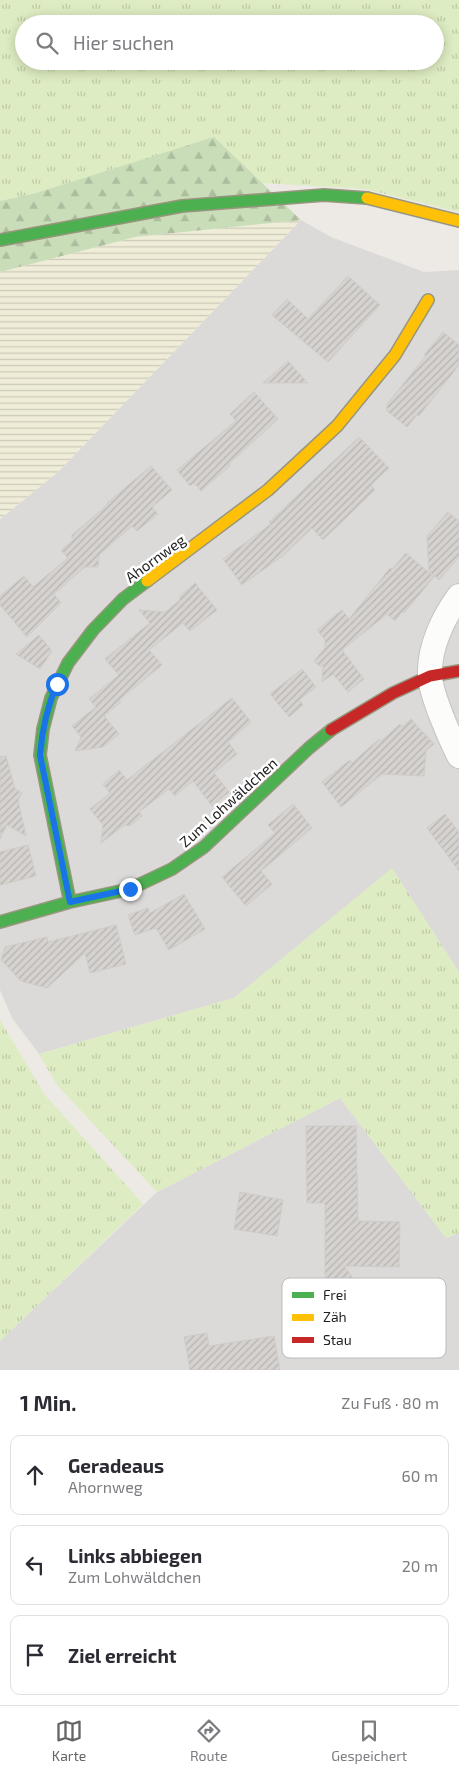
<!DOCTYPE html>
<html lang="de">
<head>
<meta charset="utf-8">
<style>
	:root { --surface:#fff; --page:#f7f7f7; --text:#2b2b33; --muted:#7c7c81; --line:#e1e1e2; --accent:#666564 }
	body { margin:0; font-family:"Exo 2",sans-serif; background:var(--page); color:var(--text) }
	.stop { position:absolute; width:15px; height:15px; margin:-11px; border:4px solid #1a73e8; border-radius:50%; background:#fff }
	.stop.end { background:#1a73e8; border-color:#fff; box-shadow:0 1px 5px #0008 }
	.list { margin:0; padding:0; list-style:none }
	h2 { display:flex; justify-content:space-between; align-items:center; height:65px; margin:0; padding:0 20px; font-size:21px }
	h2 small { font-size:16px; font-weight:400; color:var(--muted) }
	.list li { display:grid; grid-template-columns:32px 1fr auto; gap:15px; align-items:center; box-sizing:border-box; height:80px; margin:0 10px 10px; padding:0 10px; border:1px solid var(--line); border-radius:10px }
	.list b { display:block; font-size:19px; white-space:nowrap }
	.list p { margin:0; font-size:16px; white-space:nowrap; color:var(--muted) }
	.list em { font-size:16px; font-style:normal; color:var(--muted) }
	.icon { flex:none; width:28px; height:28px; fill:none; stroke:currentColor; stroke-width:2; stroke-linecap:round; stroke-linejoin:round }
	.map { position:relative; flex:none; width:459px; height:1370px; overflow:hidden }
	.search { position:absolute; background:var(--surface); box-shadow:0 2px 12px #0003; left:15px; right:15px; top:15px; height:55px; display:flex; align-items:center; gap:12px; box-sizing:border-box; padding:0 18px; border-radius:28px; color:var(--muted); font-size:19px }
	.sheet { height:335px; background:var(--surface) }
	nav { display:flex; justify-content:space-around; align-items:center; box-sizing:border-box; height:70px; border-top:1px solid var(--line); background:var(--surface); font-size:14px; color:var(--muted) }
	nav a { display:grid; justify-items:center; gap:2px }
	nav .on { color:var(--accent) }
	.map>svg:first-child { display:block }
	.residential { fill:#dcdad8 }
	.farmland { fill:url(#farmland-rules) }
	.grass { fill:url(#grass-tufts); fill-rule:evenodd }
	.forest { fill:url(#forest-firs) }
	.building { fill:url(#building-hatch); stroke:#d0cbc7 }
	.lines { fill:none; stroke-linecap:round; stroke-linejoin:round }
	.street-casing { stroke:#c5c4c2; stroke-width:26 }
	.fast-casing { stroke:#98967e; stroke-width:14 }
	.slow-casing { stroke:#98967e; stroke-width:14 }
	.jam-casing { stroke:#98967e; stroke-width:14 }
	.street { stroke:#fcfcfb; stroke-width:24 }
	.fast { stroke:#4caf50; stroke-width:11 }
	.slow { stroke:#ffc107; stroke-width:11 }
	.jam { stroke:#c62828; stroke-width:11 }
	.route { stroke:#1a73e8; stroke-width:6 }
	.labels { text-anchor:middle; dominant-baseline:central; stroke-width:5; stroke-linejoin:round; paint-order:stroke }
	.street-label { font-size:15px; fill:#1e1e1e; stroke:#fff }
	.key { fill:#fff; stroke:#bcbcbc; stroke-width:1 }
	.key-label { font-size:14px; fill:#1e1e1e }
</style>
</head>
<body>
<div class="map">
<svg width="459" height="1370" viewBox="0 0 459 1370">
	<defs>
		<pattern id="farmland-rules" width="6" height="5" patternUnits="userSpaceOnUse" patternTransform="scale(1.25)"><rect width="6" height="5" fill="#efedd8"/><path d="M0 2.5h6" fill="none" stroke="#cccbb9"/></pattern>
		<pattern id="grass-tufts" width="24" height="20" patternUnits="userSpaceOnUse" patternTransform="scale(1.25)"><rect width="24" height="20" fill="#ddecc2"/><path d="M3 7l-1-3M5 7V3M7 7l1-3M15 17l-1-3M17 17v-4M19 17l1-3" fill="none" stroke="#bdcaa6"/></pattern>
		<pattern id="forest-firs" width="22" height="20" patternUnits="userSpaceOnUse" patternTransform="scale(1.25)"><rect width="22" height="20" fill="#caddb9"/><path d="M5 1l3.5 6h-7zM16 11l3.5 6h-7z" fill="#adbd9f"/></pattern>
		<pattern id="building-hatch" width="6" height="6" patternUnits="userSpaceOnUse" patternTransform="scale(1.25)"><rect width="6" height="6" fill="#d5d2cf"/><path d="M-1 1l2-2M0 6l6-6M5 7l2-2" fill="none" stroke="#b6b4b1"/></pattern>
	</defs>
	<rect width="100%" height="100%" fill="#edeae6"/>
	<path class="residential" d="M301,220L331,237L424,272L459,270V972L392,869L234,998L39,1054L12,1018L0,990V519L58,472Z
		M340,1098L446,1238L459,1233V1370H0V1341L157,1192Z"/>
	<path class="farmland" d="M301,220L58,472L0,519V272L135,237Z"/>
	<path class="grass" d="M0,0H459V212L365,189L262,183L214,138L36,193L0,201ZM24,24H435V61H24Z
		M392,868L459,972V1233L446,1238L340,1098L157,1192L57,1085L39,1054L234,998Z
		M0,1020L45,1095L143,1204L0,1341Z"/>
	<path class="forest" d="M214,137L301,220L135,237L0,272V201L36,193Z"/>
	<path class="building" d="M348,276L380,305L328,362L272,315L287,299L308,319Z
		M443,332L459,345V365L419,416L417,415L407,427L387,411V404L426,356L424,355Z
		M288,361L308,383H263Z
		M254,392L278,419L229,464L230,466L201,491L194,483L190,486L177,470L236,421L230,414Z
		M359,437L389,468L371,485L375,490L323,540L312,528L284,555L242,585L223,559L271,524L269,522Z
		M151,466L172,490L152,507L158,514L137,531L132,526L99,555L98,567H85L54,594L61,603L27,637L0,605V596L24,576L33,587L68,558L61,550L74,539L71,536L108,504L107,503Z
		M448,512L459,521V557L439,580L429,571L427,536Z
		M406,553L434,577L404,613L402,612L395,621L387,614L342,650L364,679L348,692L333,674L322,682L323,664L320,667L314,661L325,648V640L317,630L342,610L349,619L390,568L392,569Z
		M195,583L217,610L190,631L183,623L149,650L162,665L119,700L121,702L104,716L119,734L103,747L75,751L81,737L72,726L96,707L89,699L119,675L105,659L150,623L139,610L165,612L180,600V596Z
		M39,635L52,651L40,669L16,654Z
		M302,669L316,687L299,700L303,705L289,717L270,694Z
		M232,698L251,722L228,742L237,754L214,773L229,792L212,806L193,781L175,796L169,789L139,812L142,816L130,826L124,825L101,843L103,825L90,809L110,793L103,784L119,770L127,780Z
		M411,719L434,744L426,751L424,776L382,774L341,807L322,782L350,760L352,763L379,739L381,741L400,724L402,727Z
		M6,756L15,789L22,793L18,800L26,836L7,825L0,839V757Z
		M293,804L312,828L261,871L272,884L246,906L222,877L275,833L268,825Z
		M445,814L459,832V871L427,828Z
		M28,845L36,876L0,885V852Z
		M184,894L205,929L169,950L156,928L135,935L128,915L148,908L150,913Z
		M116,925L126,964L90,973L85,953L47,988L21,981L1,960L5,947L47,937L48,942Z
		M306,1126H356L358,1221L400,1222L399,1267L344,1266L379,1314L362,1327L325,1281V1203H307Z
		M240,1192L283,1200L277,1236L234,1229Z
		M207,1333L209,1346L274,1336L280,1370H190L184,1337Z"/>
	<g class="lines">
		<defs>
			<path id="street" d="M459,596C443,618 429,647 430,675C430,693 451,740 459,756"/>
			<path id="fast" d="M0,240L182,206L324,195L367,198
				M70,902L40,755L43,729L51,698L68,663L93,630L123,599L147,581
				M0,922L70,902L130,889L172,869L204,847L309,748L331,730"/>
			<path id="slow" d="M367,198L459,221
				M147,581L268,490L337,426L395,355L428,300"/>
			<path id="jam" d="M331,730L393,693L430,676L459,671"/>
		</defs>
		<use href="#street" class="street-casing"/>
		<use href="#fast" class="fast-casing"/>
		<use href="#slow" class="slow-casing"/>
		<use href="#jam" class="jam-casing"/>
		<use href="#street" class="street"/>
		<use href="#fast" class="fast"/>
		<use href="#slow" class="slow"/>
		<use href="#jam" class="jam"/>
	</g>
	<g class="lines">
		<path class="route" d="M57,684C47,707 42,730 40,755L70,902L130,889"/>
	</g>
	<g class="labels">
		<g class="street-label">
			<text transform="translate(155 558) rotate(-36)">Ahornweg</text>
			<text transform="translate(228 802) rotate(-42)">Zum Lohwäldchen</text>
		</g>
	</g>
	<rect x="282" y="1278" width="164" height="80" rx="8" class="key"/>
	<rect x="292" y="1292" width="22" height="6" fill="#4caf50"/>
	<rect x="292" y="1314" width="22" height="7" fill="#ffc107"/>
	<rect x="292" y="1337" width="22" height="6" fill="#c62828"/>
	<g class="key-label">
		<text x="323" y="1300">Frei</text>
		<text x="323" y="1322">Zäh</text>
		<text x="323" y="1345">Stau</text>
	</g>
</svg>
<div class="stop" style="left:57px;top:684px"></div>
<div class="stop end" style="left:130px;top:889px"></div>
<div class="search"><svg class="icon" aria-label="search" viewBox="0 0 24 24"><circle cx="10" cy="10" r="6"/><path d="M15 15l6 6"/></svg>Hier suchen</div>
</div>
<section class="sheet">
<h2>1 Min.<small>Zu Fuß · 80 m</small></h2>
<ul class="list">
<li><svg class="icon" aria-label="ahead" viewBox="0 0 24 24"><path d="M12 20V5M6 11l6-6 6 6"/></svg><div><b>Geradeaus</b><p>Ahornweg</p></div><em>60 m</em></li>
<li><svg class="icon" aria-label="left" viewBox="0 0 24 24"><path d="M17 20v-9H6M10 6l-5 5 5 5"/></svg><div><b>Links abbiegen</b><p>Zum Lohwäldchen</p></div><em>20 m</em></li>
<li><svg class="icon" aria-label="arrive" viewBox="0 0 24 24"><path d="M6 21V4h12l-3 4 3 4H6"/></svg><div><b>Ziel erreicht</b></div></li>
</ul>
</section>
<nav>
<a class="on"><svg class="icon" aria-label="map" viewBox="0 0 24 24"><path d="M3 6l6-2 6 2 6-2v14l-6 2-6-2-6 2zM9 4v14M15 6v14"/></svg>Karte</a>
<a><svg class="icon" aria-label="directions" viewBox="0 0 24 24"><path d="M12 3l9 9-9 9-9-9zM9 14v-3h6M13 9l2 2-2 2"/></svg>Route</a>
<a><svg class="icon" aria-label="saved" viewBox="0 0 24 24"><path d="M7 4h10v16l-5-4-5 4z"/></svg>Gespeichert</a>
</nav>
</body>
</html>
